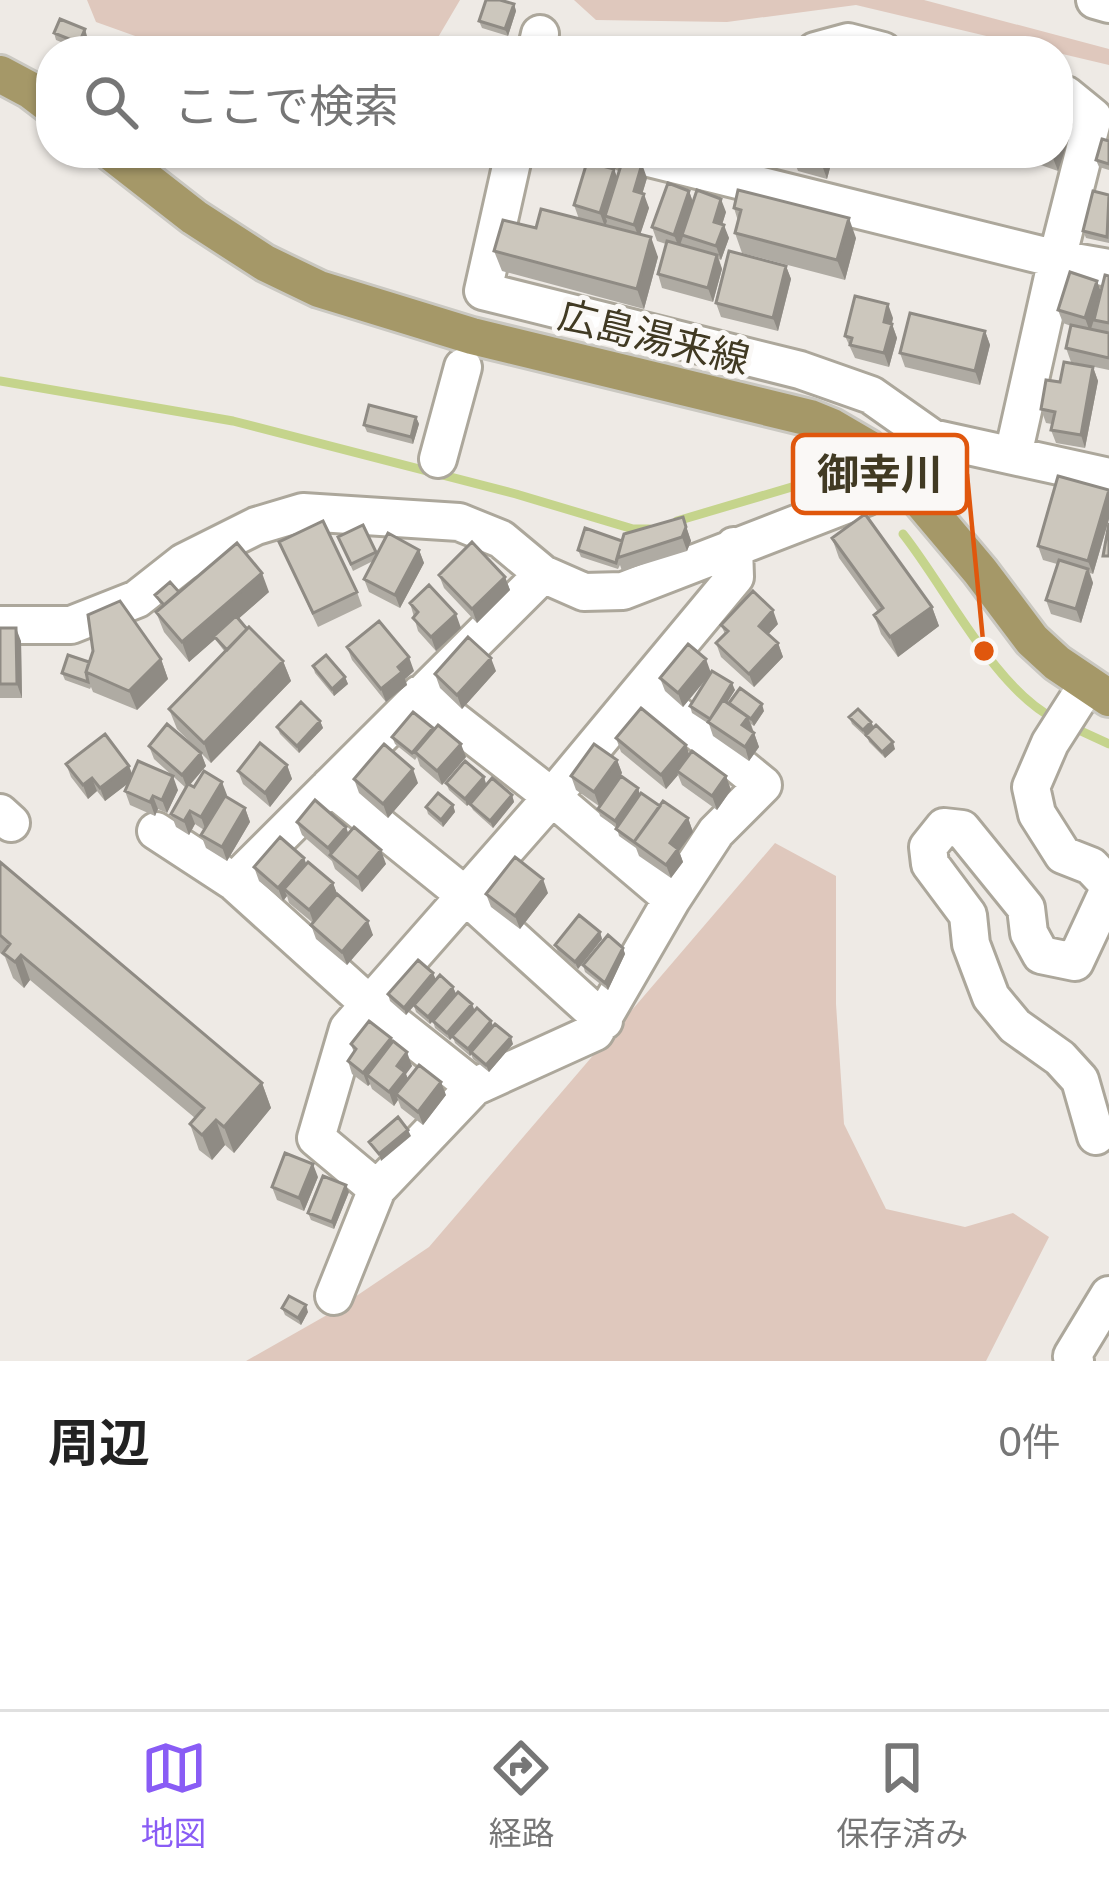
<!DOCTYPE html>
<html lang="ja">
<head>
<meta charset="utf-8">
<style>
	:root { --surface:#fff; --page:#f6f6f6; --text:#222; --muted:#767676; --line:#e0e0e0; --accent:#895cf5 }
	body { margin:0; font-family:"Public Sans","Noto Sans JP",sans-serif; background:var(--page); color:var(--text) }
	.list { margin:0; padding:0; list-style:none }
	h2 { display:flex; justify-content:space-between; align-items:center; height:156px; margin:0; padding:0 48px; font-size:51px }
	h2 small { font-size:39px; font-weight:400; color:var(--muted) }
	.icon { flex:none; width:66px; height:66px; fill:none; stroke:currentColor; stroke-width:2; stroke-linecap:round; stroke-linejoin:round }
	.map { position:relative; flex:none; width:1109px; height:1361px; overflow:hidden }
	.search { position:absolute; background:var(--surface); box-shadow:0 3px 9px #0004; left:36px; right:36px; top:36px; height:132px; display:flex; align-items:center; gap:30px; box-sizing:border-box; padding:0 42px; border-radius:48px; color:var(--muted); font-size:45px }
	.sheet { height:348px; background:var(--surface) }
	nav { display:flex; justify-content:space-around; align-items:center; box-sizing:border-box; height:168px; border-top:3px solid var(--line); background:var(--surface); font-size:33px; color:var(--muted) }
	nav a { display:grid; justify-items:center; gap:6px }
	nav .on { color:var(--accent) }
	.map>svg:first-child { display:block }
	.green { fill:#dfc8bd }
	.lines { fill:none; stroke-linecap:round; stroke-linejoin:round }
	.stream { stroke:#c5d48c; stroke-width:9 }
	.minor-casing { stroke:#aca79b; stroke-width:42 }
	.tertiary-casing { stroke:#aca79b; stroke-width:42 }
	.primary-casing { stroke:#cac8c1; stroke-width:42 }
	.minor { stroke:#fff; stroke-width:36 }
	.tertiary { stroke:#fff; stroke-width:36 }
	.primary { stroke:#a59868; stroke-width:36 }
	.wall { fill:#afaba3 }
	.shaded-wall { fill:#8f8b84 }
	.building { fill:#ccc7bd; stroke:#8f8b84; stroke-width:3 }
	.labels { text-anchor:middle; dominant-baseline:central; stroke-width:10; stroke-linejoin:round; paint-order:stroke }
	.street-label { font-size:39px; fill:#413a23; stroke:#faf8f6 }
	.leader { fill:none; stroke:#e0570d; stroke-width:4.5 }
	.callout-dot { fill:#e0570d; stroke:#faf8f6; stroke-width:4.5 }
	.callout { fill:#faf8f6; stroke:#e0570d; stroke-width:4.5 }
	.callout-label { font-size:42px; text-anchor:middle; font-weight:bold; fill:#413a23 }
</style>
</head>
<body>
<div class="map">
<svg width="1109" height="1361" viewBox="0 0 1109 1361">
	<rect width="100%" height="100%" fill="#eeeae5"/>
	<path class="green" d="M87,0H460L430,51H177L96,22Z
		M574,0H924L1109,49V65L856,5L727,22L596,20Z
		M775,843L836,876V1004L844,1124L886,1209L965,1227L1013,1213L1049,1237L986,1361H246L334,1311L429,1247Z"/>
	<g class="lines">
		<path class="stream" d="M0,381L233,421L516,494L633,529H649
			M677,521L802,484H823
			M903,534C946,588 994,688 1055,719
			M1070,726L1109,744"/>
		<defs>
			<path id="minor" d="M536,51L540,34
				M815,51L848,42L883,51
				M514,153L483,291L800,370L871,395L932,438L1109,477
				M629,153L1057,259L1109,268
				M1013,455L1057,259L1093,117L1066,95L1058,93
				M438,459L463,367
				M0,625H71L137,599L184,562L256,526L303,512L459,522L501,539L543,574L584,592L623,591L866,497L900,476
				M1087,685L1050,743L1031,787L1037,814L1063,855L1091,866L1109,885
				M420,694L552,797L672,899
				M330,786L466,896L604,1021
				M0,813L11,823
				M156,831L234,882L368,1003L474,1087
				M234,882L543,574
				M1096,1136L1080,1080L1060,1058L1015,1026L991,997L971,944L968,915L930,864L928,847L944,827L962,829L1026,908L1029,933L1041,955L1075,962L1109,889
				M377,1189L316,1138L348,1029L552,797L735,577L734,546
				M334,1296L377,1189L474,1087L595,1032L672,899L716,832L763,785L644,688
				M1075,1361L1072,1356L1109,1295"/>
			<path id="tertiary" d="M1095,0L1109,4"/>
			<path id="primary" d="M0,74L30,90L51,106
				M112,153L194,217L265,263L319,289L472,336L810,418L832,427L868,448L900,476L980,571L1032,640L1057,663L1109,698"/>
		</defs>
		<use href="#minor" class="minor-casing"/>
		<use href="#tertiary" class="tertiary-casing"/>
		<use href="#primary" class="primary-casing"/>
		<use href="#minor" class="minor"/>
		<use href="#tertiary" class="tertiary"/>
		<use href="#primary" class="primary"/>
	</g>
	<path class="wall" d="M514,4L516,11L508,36L482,28L479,21Z
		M54,33L87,36L81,50L56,40Z
		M1060,107L1065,120L1060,133L1066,147L1058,171L1026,160L1023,153H1058Z
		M1109,141V170L1099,167L1096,160Z
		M762,153H794L790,168L765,162Z
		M834,153L827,179L798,171L793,158Z
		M614,169L617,178H647L642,194L649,208L640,235L658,257L644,309L502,271L494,251L536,228L579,219L574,205Z
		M689,191L693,202L726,212L722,224L729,238L721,260L719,259L722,269L713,302L662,288L658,274L666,244L657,241L652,227Z
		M1109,195V243L1086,238L1083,231Z
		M734,208L856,238L845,280L742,253L735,233L738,221Z
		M786,266L791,279L778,331L721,317L716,303Z
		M1109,276V370L1071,362L1066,348L1071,326L1063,323L1058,310L1097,281L1101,292Z
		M893,318L892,324L897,338L889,367L855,358L845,336Z
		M985,331L990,345L980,385L905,367L900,353Z
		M1093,367L1098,381L1085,448L1056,443L1051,430L1052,424L1046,423L1041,409L1060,382Z
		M416,417L419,424L413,444L367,432L364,425Z
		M683,517L691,541L687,551L622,571L620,565L618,569L581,557L578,550L622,541Z
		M1109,519L1093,574L1090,573L1093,583L1081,623L1051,614L1046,600L1057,564L1043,560L1038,546Z
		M363,525L377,555L419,550L424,563L400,608L369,592L364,579L373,561L353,571L338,537Z
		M832,538L932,607L939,626L898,657L881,634L874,615L878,612L839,558Z
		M279,542L357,592L362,606L318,627Z
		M439,575L505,577L510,590L477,623L444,588Z
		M179,592H269L238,619L283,661L291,681L211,763L201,753L206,766L190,785L227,795L226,797L245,808L250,822L227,861L206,848L201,835L204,830L195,824L189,835L176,827L171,814L186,788L154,759L149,746L198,750L177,729L169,709L225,652L215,639L189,662L164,632L156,612L162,607L155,595Z
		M410,603L461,628L436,651L418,631Z
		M778,624L768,634L778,643L783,657L754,687L721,657L716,643L725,634L721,625Z
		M0,628L21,641L22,698H0Z
		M347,647L414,671L405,679L407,685L386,702L352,660Z
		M161,659L168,679L137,710L93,692L91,687L90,689L65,680L62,673L89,662Z
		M313,666L345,677L348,684L334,696L315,673Z
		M496,671L462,709L440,688L435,674Z
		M711,672L735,690L727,703L764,711L754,726L751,724L759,747L749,761L713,736L709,724L692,713L690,706L708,677L683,707L665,691L660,678Z
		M849,717L871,722L874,727L895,749L885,758L869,742L867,736L866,737L852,724Z
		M320,721L323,728L299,753L280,734L277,727Z
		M433,728L466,757L442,785L420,766L417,757L415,760L395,744L392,737Z
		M616,738L689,754L726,776L731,790L717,810L682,785L678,775L666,789L621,752Z
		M617,760L622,773L599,806L576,790L571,776Z
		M66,764L129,766L132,775L178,790L167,813L158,809L155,816L130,805L125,791L128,783L105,801L97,791L88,799L71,777Z
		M287,765L292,779L270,807L243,784L238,771Z
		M484,777L486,784L467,806L449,790L446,783Z
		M354,779L418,783L388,818L359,793Z
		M638,788L640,795L660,806L688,818L693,832L679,851L683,862L671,878L639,856L636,848L619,836L617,828L600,816L598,809Z
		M512,795L514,802L493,828L473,810L470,804Z
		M453,805L455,812L443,827L428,814L426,807Z
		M297,822L348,834L386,864L362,892L335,869L332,861L302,835Z
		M304,858L306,864L333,883L337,895L373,935L347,965L316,939L311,925L313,923L289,903L287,896L283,901L259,881L254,867Z
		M0,862L262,1083L271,1108L234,1153L225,1145L212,1160L199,1150L190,1124L195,1118L30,980L24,988L13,978L5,957L0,953Z
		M548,893L520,929L491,907L486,894Z
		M600,932L602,939L578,969L558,952L555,945Z
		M623,948L625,954L608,990L585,972L583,965Z
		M433,973L436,980L453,987L456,994L513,1044L489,1072L473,1059L471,1054L470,1056L455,1043L453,1037L450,1040L435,1028L433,1021L430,1024L416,1012L414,1006L406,1015L390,1001L388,994Z
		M391,1038L412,1066L406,1074L408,1079L446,1095L423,1125L401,1108L398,1100L394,1106L372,1089L370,1084L368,1086L352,1074L348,1061L354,1053L351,1044Z
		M318,1177L304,1211L277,1200L272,1187Z
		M349,1192L334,1229L311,1220L308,1213Z
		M282,1308L308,1312L301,1325L285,1315Z"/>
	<path class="shaded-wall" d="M514,4L516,11L508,36L505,29Z
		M85,29L87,36L81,50L79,43Z
		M1060,107L1065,120L1058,140V112Z
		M1062,134L1066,147L1058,171L1053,158L1055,153H1058V143Z
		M786,153H794L790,168L785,155Z
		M825,153H834L827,179L822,165Z
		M642,164L647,178L639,205L634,191Z
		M614,169L619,183L605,216L607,221L605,227L600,213Z
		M689,191L694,205L679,248L674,235Z
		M644,194L649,208L639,238L634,225Z
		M721,199L726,212L719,235L714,222Z
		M849,218L856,238L845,280L837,260Z
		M724,225L729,238L721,260L716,246Z
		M651,237L658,257L644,309L637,289Z
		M717,255L722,269L713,302L708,288Z
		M786,266L791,279L778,331L773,318Z
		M1097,281L1102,295L1090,332L1085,318Z
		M888,304L893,318L888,336L884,322Z
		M892,324L897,338L889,367L884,353Z
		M985,331L990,345L980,385L975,371Z
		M1093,367L1098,381L1085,448L1081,435Z
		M416,417L419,424L413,444L411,437Z
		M1109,490V519L1093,574L1088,561Z
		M683,517L691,541L687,551L682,537Z
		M419,550L424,563L400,608L395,595Z
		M1088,569L1093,583L1081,623L1076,609Z
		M262,573L269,592L189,662L182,642Z
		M505,577L510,590L477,623L472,609Z
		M932,607L939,626L898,657L890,637Z
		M773,610L778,624L764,639L759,626Z
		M456,614L461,628L436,651L431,637Z
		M16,628L21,641L22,698L17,684Z
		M778,643L783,657L754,687L749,674Z
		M409,657L414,671L405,679L407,685L386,702L381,689L398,667Z
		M491,658L496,671L462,709L457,695Z
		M161,659L168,679L137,710L129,691Z
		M706,659L711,673L683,707L678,693Z
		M283,661L291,681L211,763L204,743Z
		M345,677L348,684L334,696L332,689Z
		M732,683L735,690L712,726L710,719Z
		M762,704L764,711L754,726L751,719Z
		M748,717L753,731L747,739L742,725Z
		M320,721L323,728L299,753L297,746Z
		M871,722L874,728L866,737L863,730Z
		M754,733L759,747L749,761L745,747Z
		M893,742L895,749L885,758L882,752Z
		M461,744L466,757L442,785L437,771Z
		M686,745L691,759L677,771L678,775L666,789L661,775Z
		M201,753L206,766L187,788L182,775Z
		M617,760L622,773L599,806L594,792Z
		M287,765L292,779L270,807L265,793Z
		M129,766L134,779L105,801L100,788Z
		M413,769L418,783L388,818L383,804Z
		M173,776L178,790L167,813L162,800Z
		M726,776L731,790L717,810L712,796Z
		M484,777L486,784L467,806L465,799Z
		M92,778L97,791L88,799L83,785Z
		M222,782L227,795L206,831L201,817Z
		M638,788L640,795L617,828L615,821Z
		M512,795L514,802L493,828L490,821Z
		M153,796L158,809L155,816L150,802Z
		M453,805L455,812L443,827L441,820Z
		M245,808L250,822L227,861L222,847Z
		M190,811L195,824L189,835L184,821Z
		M688,818L693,832L679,851L683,862L671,878L666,865L670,843Z
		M346,827L351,840L331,856L328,848Z
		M381,850L386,864L362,892L358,878Z
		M304,858L309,871L284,889L287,896L283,901L278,888Z
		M543,879L548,893L520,929L515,916Z
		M333,883L338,896L314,924L309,910Z
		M368,921L373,935L347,965L342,952Z
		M600,932L602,939L578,969L575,962Z
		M623,948L625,954L608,990L605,983Z
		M21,955L30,980L24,988L15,962Z
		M433,973L436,980L406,1015L404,1008Z
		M453,987L456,994L430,1024L428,1017Z
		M472,1004L475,1011L450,1040L447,1033Z
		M491,1021L494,1028L470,1056L468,1049Z
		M511,1037L513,1044L489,1072L486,1065Z
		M391,1038L396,1052L367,1075L370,1084L368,1086L363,1073Z
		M407,1052L412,1066L406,1074L410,1085L396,1094L398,1100L394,1106L389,1092L397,1066Z
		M441,1082L446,1095L423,1125L418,1112Z
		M262,1083L271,1108L234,1153L224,1127Z
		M216,1120L225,1145L212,1160L202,1135Z
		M408,1130L411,1136L381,1161L379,1154Z
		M313,1164L318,1177L304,1211L299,1198Z
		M346,1185L349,1192L334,1229L332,1222Z
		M306,1305L308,1312L301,1325L298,1318Z"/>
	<path class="building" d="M486,0H500L514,4L505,29L479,21Z
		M60,19L85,29L79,43L54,33Z
		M491,39L511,45L509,51H487Z
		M1102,139L1109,141V164L1096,160Z
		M795,153H825L822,165L793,158Z
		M623,159L642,164L634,191L644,194L634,225L605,216Z
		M587,162L614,169L600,213L574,205Z
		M668,183L689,191L674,235L652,227Z
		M697,190L721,199L714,222L724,225L716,246L682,235Z
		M738,190L849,218L837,260L735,233L741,210L734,208Z
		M1093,191L1109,195L1107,237L1083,231Z
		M541,209L651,237L637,289L494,251L503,220L536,228Z
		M667,241L717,255L708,288L658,274Z
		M729,251L786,266L773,318L716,303Z
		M1070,272L1097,281L1085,318L1058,310Z
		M1105,275L1109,276V323L1094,320Z
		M855,296L888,304L884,322L892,324L884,353L850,345L852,338L845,336Z
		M910,313L985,331L975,371L900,353Z
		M1071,325L1109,333V358L1066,348Z
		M1064,362L1093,367L1081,435L1051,430L1055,412L1041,409L1046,380L1060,382Z
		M369,405L416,417L411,437L364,425Z
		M1058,476L1109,490L1088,561L1038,546Z
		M865,514L932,607L890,637L874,615L883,608L832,538Z
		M683,517L686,527L682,537L617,558L624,534Z
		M323,521L357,592L313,613L279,542Z
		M1109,523V556H1103Z
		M363,525L376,552L351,564L338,537Z
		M585,528L622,541L616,563L578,550Z
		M388,533L419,550L395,595L364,579Z
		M472,542L505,577L472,609L439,575Z
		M237,543L262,573L182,642L156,612Z
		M1059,560L1088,569L1076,609L1046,600Z
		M170,582L179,592L164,605L155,595Z
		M429,585L456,614L431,637L413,618L418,612L410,603Z
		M753,591L773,610L759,626L778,643L749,674L716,643L728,631L721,625Z
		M120,601L161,659L129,691L86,672L93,651L88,615Z
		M236,616L247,629L227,650L214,636Z
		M379,621L409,657L398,667L402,672L381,689L347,647Z
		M249,627L283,661L204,743L169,709Z
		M0,628H16L17,684H0Z
		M468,637L491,658L457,695L435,674Z
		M688,644L706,659L678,693L660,678Z
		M68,655L89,662L86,672L88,682L62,673Z
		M326,655L345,677L332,689L313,666Z
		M712,671L732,683L710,719L690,706Z
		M740,688L762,704L751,719L729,703Z
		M723,700L748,717L742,725L754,733L745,747L708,722Z
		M301,702L320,721L297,746L277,727Z
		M641,708L686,745L661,775L616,738Z
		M858,709L871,722L863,730L849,717Z
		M413,712L433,728L412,753L392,737Z
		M167,724L201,753L182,775L149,746Z
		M438,725L461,744L437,771L415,752Z
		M876,725L893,742L882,752L866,735Z
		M105,734L129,766L100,788L92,778L83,785L66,764Z
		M260,743L287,765L265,793L238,771Z
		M384,744L413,769L383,804L354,779Z
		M594,744L617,760L594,792L571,776Z
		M692,751L726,776L712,796L677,771Z
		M138,761L173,776L162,800L153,796L150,802L125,791Z
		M465,761L484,777L465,799L446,783Z
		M204,771L222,782L201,817L190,811L184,821L171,814L188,784L194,787Z
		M621,776L638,788L615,821L598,809Z
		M492,778L512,795L490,821L470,804Z
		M438,793L453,805L441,820L426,807Z
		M641,793L660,806L634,842L616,829Z
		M225,796L245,808L222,847L201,835Z
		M315,800L346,827L328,848L297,822Z
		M663,801L688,818L670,843L678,849L666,865L634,842Z
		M354,827L381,850L358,878L330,855Z
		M280,837L304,858L278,888L254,867Z
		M515,857L543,879L515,916L486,894Z
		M0,862L262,1083L224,1127L216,1120L202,1135L190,1124L204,1108L21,955L15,962L3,953L10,944L0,935Z
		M308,862L333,883L309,910L284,889Z
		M337,894L368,921L342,952L311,925Z
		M579,915L600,932L575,962L555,945Z
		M608,935L623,948L605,983L583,965Z
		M418,960L433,973L404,1008L388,994Z
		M440,975L453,987L428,1017L414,1005Z
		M458,992L472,1004L447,1033L433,1021Z
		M477,1008L491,1021L468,1049L452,1036Z
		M369,1021L391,1038L363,1073L348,1061L356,1049L351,1044Z
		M495,1024L511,1037L486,1065L471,1052Z
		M393,1041L407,1052L397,1066L405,1072L389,1092L367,1075Z
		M419,1065L441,1082L418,1112L396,1094Z
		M398,1117L408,1130L379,1154L369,1142Z
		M285,1153L313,1164L299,1198L272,1187Z
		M323,1176L346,1185L332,1222L308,1213Z
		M289,1296L306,1305L298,1318L282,1308Z"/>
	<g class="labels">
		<g class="street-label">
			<text transform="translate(654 337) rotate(14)">広島湯来線</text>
		</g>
	</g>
	<path class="leader" d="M984 651L967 474"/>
	<circle class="callout-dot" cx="984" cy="651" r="12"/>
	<rect class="callout" x="793" y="435" width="174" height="78" rx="12"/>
	<g class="callout-label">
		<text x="880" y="489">御幸川</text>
	</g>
</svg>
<div class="search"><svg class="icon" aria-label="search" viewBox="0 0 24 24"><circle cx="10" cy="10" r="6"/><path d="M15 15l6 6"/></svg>ここで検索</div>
</div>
<section class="sheet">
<h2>周辺<small>0件</small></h2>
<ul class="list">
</ul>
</section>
<nav>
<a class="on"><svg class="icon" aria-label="map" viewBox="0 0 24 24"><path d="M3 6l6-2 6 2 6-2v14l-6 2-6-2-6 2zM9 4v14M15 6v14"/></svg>地図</a>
<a><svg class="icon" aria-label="directions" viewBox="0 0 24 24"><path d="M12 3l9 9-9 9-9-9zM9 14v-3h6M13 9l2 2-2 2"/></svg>経路</a>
<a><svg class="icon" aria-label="saved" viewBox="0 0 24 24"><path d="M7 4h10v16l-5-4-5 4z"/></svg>保存済み</a>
</nav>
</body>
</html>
